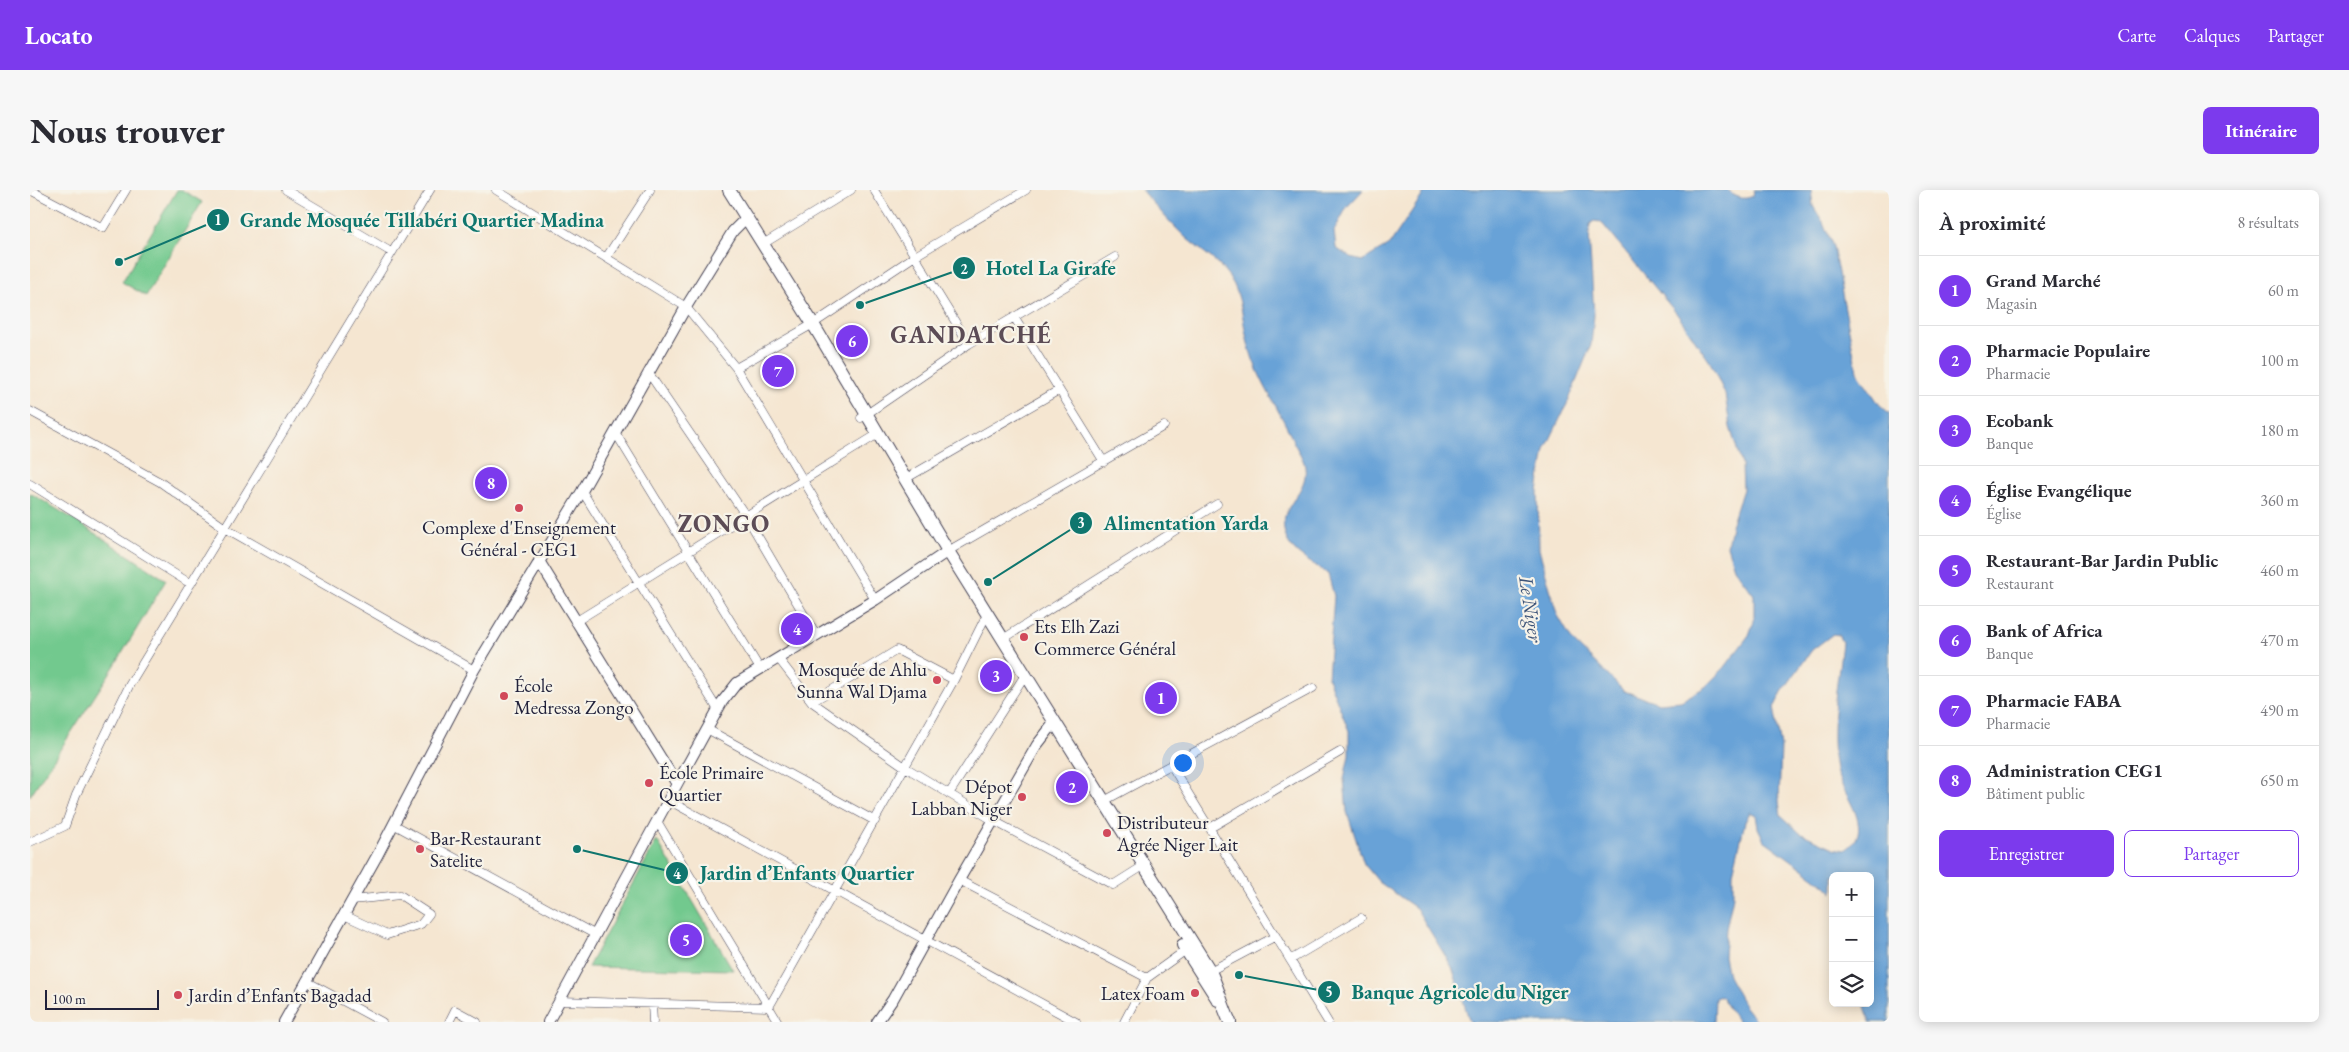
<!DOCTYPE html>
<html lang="fr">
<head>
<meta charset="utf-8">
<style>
	:root { --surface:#fff; --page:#f7f7f7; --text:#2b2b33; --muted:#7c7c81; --line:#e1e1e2; --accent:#7c3aed }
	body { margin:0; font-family:"EB Garamond",serif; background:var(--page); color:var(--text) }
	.controls { position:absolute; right:15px; bottom:15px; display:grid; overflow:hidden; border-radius:8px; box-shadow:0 2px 12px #0003 }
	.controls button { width:45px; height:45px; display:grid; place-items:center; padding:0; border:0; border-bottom:1px solid var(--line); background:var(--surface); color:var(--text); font:25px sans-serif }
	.scale { position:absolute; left:15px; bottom:12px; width:114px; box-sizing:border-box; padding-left:5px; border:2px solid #22223b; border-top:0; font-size:14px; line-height:18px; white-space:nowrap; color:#22223b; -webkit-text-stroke:4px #f7f3e8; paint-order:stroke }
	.you { position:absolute; left:1152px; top:572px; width:18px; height:18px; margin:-12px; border:4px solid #fff; border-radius:50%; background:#1a73e8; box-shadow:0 0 0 8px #1a73e833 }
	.badge { display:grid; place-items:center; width:32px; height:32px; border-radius:50%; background:var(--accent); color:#fff; font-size:16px; font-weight:700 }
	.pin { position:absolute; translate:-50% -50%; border:2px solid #fff; box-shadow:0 1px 5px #0006 }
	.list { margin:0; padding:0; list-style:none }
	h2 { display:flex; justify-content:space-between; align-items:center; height:65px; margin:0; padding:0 20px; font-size:21px }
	h2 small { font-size:16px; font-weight:400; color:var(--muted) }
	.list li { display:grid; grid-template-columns:32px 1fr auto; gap:15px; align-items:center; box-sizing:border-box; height:70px; padding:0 20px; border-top:1px solid var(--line) }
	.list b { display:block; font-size:19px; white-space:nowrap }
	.list p { margin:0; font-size:16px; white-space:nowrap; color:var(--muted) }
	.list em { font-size:16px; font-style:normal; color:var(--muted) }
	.actions { display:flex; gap:10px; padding:15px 20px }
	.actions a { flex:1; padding:11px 0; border:1px solid var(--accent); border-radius:8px; text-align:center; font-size:18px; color:var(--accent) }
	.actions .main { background:var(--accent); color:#fff }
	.icon { flex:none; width:28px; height:28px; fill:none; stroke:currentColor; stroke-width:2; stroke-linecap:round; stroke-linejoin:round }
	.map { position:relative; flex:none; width:1859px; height:832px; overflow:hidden; border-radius:8px }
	header { display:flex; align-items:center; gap:30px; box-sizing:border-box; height:70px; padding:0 25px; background:var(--accent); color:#fff }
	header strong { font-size:24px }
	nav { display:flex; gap:28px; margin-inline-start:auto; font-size:18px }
	.intro { display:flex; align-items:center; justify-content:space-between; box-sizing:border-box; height:120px; padding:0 30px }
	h1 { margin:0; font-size:35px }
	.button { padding:12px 22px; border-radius:8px; background:var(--accent); color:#fff; font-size:18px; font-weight:700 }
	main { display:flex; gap:30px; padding:0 30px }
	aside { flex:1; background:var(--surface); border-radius:8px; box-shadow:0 2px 12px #0003 }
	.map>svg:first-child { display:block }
	.green { fill:#72c98e; stroke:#4a7664 }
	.water { fill:#67a2d7; stroke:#446289; fill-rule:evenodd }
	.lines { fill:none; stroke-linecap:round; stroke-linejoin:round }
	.minor-casing { stroke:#423f52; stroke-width:9 }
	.tertiary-casing { stroke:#423f52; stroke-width:12 }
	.primary-casing { stroke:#423f52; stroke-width:14 }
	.minor { stroke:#fff; stroke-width:8 }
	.tertiary { stroke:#fff; stroke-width:10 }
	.primary { stroke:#fff; stroke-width:12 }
	.poi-dot { fill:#d1495b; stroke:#f7f3e8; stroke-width:2 }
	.labels { text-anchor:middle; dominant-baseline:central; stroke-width:4.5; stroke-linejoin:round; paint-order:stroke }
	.poi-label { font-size:19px; fill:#22223b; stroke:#f7f3e8; text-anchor:start }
	.water-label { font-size:20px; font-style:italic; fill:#3e5579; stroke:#f7f3e8 }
	.district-label { font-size:24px; font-weight:bold; letter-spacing:1px; fill:#5c4c56; stroke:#f7f3e8 }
	.leader { fill:none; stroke:#0f766e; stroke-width:2 }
	.callout-dot { fill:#0f766e; stroke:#f7f3e8; stroke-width:2 }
	.mark-label { font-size:15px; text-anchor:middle; font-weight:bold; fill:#fff }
	.callout-label { font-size:20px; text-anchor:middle; font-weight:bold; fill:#0f766e; stroke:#f7f3e8; stroke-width:4.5; stroke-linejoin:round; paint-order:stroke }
</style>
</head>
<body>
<header>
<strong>Locato</strong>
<nav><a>Carte</a><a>Calques</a><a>Partager</a></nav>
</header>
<div class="intro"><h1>Nous trouver</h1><a class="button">Itinéraire</a></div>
<main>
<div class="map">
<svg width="1859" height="832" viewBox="0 0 1859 832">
	<rect width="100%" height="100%" fill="#f7f3e8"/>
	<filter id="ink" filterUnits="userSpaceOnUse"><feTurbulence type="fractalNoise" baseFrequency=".02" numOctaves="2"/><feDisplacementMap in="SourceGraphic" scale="10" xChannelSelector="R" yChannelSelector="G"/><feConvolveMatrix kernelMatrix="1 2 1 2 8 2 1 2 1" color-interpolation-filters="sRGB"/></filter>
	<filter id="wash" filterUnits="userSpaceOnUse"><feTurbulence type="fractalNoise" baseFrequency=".0096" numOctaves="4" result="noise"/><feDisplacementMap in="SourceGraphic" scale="20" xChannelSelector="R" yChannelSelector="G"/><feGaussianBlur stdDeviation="1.12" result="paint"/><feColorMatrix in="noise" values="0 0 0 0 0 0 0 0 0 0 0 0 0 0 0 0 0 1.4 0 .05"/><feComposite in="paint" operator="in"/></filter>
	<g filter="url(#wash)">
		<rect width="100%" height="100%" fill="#f5e6d1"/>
		<path class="green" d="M147,0H152L172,12L116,106L92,92Z
			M0,303L40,327L136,390L85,475L0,606Z
			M627,650L703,780L558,777Z"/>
		<path class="water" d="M1111,0H1333L1317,17L1304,41L1306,58L1321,68L1332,71L1359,55L1396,0H1697C1705,7 1713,11 1723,6L1724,0H1781L1783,16L1793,32L1803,57L1827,181L1849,214L1859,223V499L1857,511L1859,518V832H1840L1834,813H1840V686H1803V703L1795,695L1734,650L1728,638L1726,625L1720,622L1715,632L1703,683V706L1696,739L1694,766L1698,786L1715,817L1727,832H1708L1691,806L1685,808L1684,832H1440L1422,777L1386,718L1349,692L1334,674L1317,622L1314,589L1319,565V541L1298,488L1304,406L1298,384C1281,371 1258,364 1254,340C1250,315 1279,302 1275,277C1274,269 1268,261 1264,253C1251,221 1228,191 1219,157C1213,137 1213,114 1204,95C1194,74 1172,62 1155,47C1140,33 1126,16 1111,0ZM1564,31L1571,32L1647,124L1680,172L1695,204L1700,237L1712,275L1713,299L1701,336L1697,356L1704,378L1724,405V431L1719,445L1695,477L1675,497L1651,511L1629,513L1594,501L1542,450L1527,424L1509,359L1508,301L1515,260L1537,214L1561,155L1564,125L1559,43L1560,34ZM1803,444L1808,445L1812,452C1808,492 1798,540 1806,579C1811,605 1848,639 1815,660L1804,658L1770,643L1751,625L1749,612L1751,556L1744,518L1752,502L1782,460Z"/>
	</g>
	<g filter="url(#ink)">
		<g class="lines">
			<defs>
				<path id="minor" d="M0,0L73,38L96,0
					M256,0L361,62
					M466,0L656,117L706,178L845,410
					M844,0L939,154
					M733,54L821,0
					M576,68L620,0
					M984,127L1074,272
					M706,178L783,134L885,66L996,0
					M618,182L716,326L786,445
					M0,221L130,292L195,338L444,480
					M831,228L939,154L1085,67
					M585,242L730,479
					M875,289L1029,200
					M0,294L161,394
					M552,301L688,520
					M918,361L1134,236
					M545,432L843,247
					M973,449L1187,314
					M748,468L782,512L875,577L964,631L1083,695L1110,678
					M782,512L867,460L924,490
					M677,539L845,631
					M1141,575L1298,832
					M919,604L995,485
					M638,610L1046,832
					M1074,611L1283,498
					M627,631L748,832
					M363,634L566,745
					M1180,638L1310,562
					M0,652L35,636L46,605L100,494L400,0
					M929,690L1117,788
					M314,725L357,745L391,734L399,724L370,705L322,710
					M1260,770L1331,728
					M1180,781L1246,746
					M276,791L352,832
					M530,811L739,817L924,490L954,430
					M622,814L623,832
					M419,832L425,820L447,832
					M1094,832L1117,788L1156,760"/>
				<path id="tertiary" d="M509,371L647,594
					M254,832L348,664L444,480L552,301L656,117L703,41L716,28
					M518,832L647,594L692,512L707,493L845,410L918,361
					M847,832L863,809L929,690L1007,555L1024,533"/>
				<path id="primary" d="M699,0L783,134L918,361L1180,781C1188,798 1192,815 1200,832
					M1153,755L1188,810"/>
			</defs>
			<use href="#minor" class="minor-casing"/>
			<use href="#tertiary" class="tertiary-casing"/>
			<use href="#primary" class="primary-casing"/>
			<use href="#minor" class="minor"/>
			<use href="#tertiary" class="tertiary"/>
			<use href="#primary" class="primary"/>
		</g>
	</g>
	<g class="poi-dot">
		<circle cx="489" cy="318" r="5"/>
		<circle cx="994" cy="447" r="5"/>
		<circle cx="907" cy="490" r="5"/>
		<circle cx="474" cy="506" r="5"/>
		<circle cx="619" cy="593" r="5"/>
		<circle cx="992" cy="607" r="5"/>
		<circle cx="1077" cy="643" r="5"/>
		<circle cx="390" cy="659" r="5"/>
		<circle cx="1165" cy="803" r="5"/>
		<circle cx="148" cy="805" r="5"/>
	</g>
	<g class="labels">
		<g class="poi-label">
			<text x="489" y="337" text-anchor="middle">Complexe d'Enseignement<tspan x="489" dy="22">Général - CEG1</tspan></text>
			<text x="1004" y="436">Ets Elh Zazi<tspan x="1004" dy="22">Commerce Général</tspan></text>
			<text x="897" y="479" text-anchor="end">Mosquée de Ahlu<tspan x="897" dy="22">Sunna Wal Djama</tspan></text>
			<text x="484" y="495">École<tspan x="484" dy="22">Medressa Zongo</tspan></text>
			<text x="629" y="582">École Primaire<tspan x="629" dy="22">Quartier</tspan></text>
			<text x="982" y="596" text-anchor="end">Dépot<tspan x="982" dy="22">Labban Niger</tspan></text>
			<text x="1087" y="632">Distributeur<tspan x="1087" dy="22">Agrée Niger Lait</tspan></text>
			<text x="400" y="648">Bar-Restaurant<tspan x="400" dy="22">Satelite</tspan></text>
			<text x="1155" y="803" text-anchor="end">Latex Foam</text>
			<text x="158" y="805">Jardin d’Enfants Bagadad</text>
		</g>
		<g class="water-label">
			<text transform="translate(1501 419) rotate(81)">Le Niger</text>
		</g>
		<g class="district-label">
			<text x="941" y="144">GANDATCHÉ</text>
			<text x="694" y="333">ZONGO</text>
		</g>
	</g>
	<path class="leader" d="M89 72L188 30M830 115L934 78M958 392L1051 333M547 659L647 683M1209 785L1299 802"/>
	<g class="callout-dot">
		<circle cx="89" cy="72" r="5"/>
		<circle cx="830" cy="115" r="5"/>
		<circle cx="958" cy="392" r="5"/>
		<circle cx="547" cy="659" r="5"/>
		<circle cx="1209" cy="785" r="5"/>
		<circle cx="188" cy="30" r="12"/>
		<circle cx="934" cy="78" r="12"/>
		<circle cx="1051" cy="333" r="12"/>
		<circle cx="647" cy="683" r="12"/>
		<circle cx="1299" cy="802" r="12"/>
	</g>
	<g class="mark-label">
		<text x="188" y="35">1</text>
		<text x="934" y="84">2</text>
		<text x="1051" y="338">3</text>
		<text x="647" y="689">4</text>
		<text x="1299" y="807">5</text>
	</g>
	<g class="callout-label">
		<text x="392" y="37">Grande Mosquée Tillabéri Quartier Madina</text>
		<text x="1021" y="85">Hotel La Girafe</text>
		<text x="1156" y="340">Alimentation Yarda</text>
		<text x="777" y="690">Jardin d’Enfants Quartier</text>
		<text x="1430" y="809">Banque Agricole du Niger</text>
	</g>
</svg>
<div class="controls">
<button>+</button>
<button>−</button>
<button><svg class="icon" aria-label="layers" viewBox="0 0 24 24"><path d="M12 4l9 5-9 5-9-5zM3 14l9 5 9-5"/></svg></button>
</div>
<div class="scale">100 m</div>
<div class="you"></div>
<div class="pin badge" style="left:1131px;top:508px">1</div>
<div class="pin badge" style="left:1042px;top:597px">2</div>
<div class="pin badge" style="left:966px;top:486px">3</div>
<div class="pin badge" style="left:767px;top:439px">4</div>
<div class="pin badge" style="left:656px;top:750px">5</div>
<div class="pin badge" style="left:822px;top:151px">6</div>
<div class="pin badge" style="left:748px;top:181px">7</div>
<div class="pin badge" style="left:461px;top:293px">8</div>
</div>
<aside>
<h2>À proximité<small>8 résultats</small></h2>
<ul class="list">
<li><span class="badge">1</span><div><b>Grand Marché</b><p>Magasin</p></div><em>60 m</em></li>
<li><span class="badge">2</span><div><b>Pharmacie Populaire</b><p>Pharmacie</p></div><em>100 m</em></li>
<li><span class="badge">3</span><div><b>Ecobank</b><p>Banque</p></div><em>180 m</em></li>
<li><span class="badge">4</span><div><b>Église Evangélique</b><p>Église</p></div><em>360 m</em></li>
<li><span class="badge">5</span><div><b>Restaurant-Bar Jardin Public</b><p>Restaurant</p></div><em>460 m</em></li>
<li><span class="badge">6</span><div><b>Bank of Africa</b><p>Banque</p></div><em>470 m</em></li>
<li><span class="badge">7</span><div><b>Pharmacie FABA</b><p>Pharmacie</p></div><em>490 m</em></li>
<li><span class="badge">8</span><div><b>Administration CEG1</b><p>Bâtiment public</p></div><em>650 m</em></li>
</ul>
<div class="actions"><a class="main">Enregistrer</a><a>Partager</a></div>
</aside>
</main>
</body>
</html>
